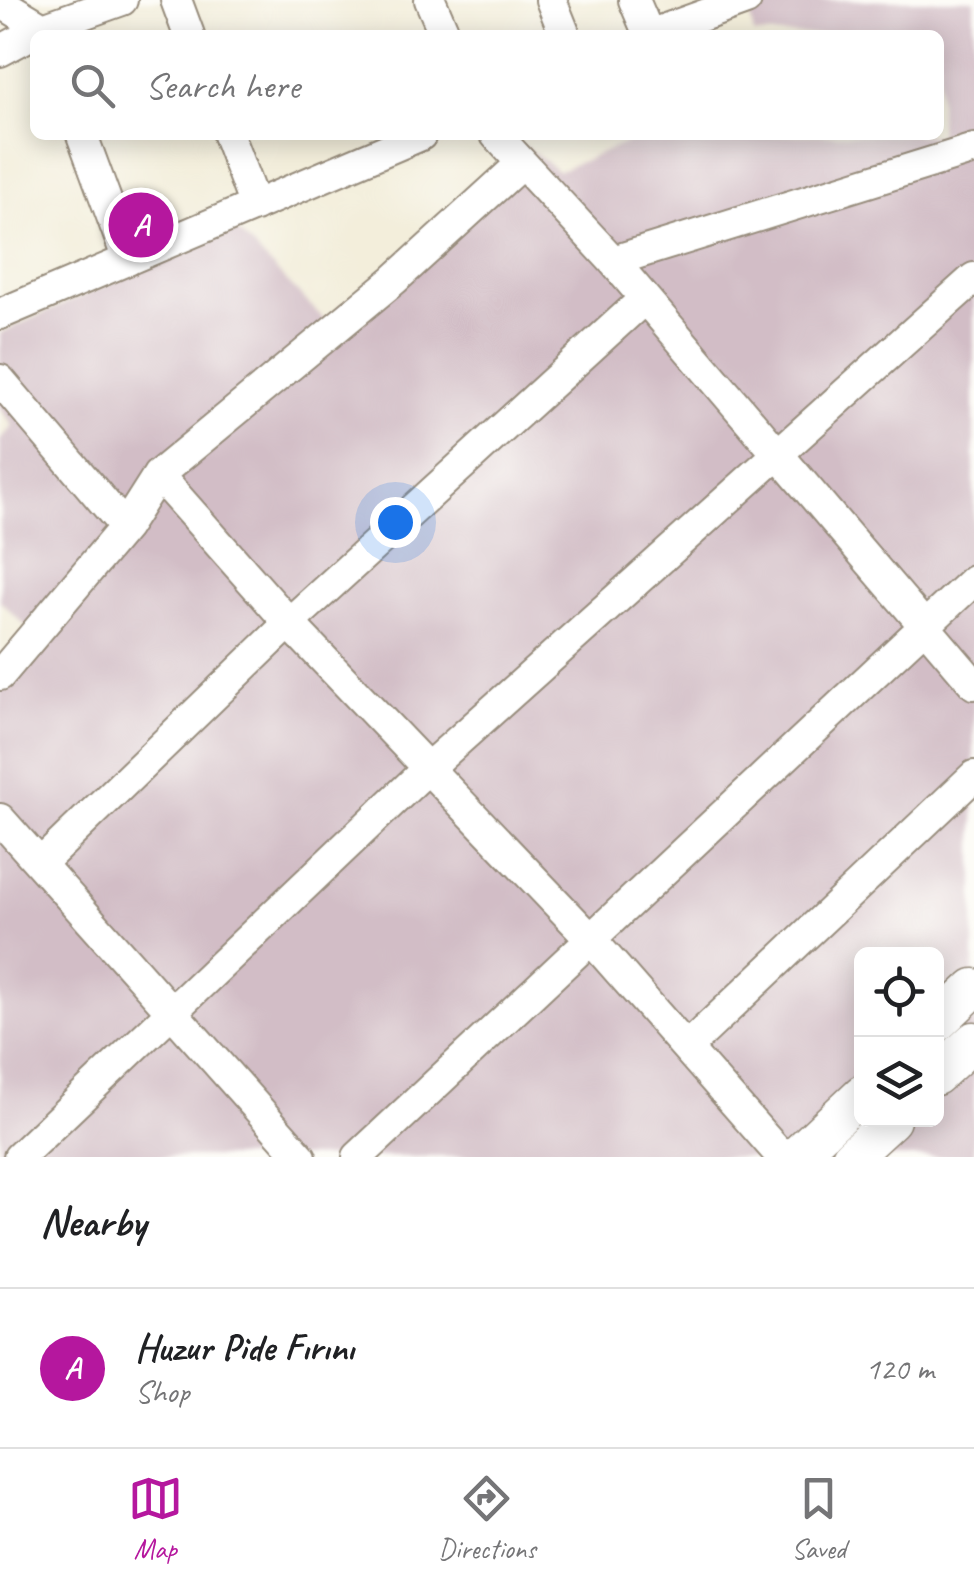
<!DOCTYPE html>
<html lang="en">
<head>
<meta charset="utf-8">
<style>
	:root { --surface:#fff; --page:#f2f2f2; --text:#202124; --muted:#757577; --line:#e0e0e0; --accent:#b5179e }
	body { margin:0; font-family:Caveat,sans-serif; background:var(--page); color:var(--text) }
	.controls { position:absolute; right:30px; bottom:30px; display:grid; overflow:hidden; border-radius:15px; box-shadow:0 5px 25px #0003 }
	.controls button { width:90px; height:90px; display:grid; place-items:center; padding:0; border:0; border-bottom:2px solid var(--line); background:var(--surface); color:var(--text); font:50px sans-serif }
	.you { position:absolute; left:395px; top:522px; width:35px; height:35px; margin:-25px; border:8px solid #fff; border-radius:50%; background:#1a73e8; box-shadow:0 0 0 15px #1a73e833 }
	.badge { display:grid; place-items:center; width:65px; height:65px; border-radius:50%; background:var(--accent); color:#fff; font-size:32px; font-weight:700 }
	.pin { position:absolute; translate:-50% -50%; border:5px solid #fff; box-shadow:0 2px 10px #0006 }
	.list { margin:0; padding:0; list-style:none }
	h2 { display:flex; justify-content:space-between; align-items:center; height:130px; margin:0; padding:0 40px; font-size:42px }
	h2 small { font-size:32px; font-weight:400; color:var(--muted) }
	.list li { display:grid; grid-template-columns:65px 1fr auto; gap:30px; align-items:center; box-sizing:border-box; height:160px; padding:0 40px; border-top:2px solid var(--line) }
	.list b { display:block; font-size:38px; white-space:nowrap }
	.list p { margin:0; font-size:32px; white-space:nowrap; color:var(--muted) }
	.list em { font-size:32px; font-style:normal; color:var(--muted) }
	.icon { flex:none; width:55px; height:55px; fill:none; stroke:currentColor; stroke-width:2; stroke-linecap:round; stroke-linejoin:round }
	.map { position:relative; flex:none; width:974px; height:1157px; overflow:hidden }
	.search { position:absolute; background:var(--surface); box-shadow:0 5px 25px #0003; left:30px; right:30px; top:30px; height:110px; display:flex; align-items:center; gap:25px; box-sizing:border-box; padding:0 35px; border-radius:15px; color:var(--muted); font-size:38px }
	.sheet { height:290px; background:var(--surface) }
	nav { display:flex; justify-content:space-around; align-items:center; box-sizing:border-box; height:140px; border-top:2px solid var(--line); background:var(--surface); font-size:28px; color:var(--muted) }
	nav a { display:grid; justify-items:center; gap:5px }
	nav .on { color:var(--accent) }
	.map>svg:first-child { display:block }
	.industrial { fill:#d2bdc6; fill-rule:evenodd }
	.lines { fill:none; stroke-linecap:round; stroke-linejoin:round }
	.minor-casing { stroke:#978c7c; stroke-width:34 }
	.major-casing { stroke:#978c7c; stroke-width:41 }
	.minor { stroke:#fff; stroke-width:30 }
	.major { stroke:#fff; stroke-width:38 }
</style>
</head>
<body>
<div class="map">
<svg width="974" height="1157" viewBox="0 0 974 1157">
	<rect width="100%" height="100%" fill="#fdfcf7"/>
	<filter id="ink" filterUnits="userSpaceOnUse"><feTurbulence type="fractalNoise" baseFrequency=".01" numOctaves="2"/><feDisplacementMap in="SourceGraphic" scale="20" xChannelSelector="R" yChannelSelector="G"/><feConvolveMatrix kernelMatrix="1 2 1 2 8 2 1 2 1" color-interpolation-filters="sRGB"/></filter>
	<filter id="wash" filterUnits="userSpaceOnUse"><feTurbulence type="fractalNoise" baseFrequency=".0048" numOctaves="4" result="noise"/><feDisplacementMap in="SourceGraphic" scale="40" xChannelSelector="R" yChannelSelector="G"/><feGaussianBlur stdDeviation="2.25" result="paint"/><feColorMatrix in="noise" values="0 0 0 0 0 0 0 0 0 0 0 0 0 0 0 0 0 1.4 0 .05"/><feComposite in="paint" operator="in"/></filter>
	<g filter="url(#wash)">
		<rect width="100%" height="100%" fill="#f3eedb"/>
		<path class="industrial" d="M747,0H974V1157H0V672L31,631L0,601V440L13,426L0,408V333L234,228L325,320L526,146L558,171L645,135H939V35H754ZM862,954H936V1120H862Z"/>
	</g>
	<g filter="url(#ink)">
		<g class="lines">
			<defs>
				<path id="minor" d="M176,0L189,35
					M430,0L445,35
					M551,0L565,35
					M634,0L649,35
					M0,2L43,28L46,35
					M649,35L746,0
					M0,51L43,28L122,0
					M82,135L128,260
					M228,135L255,206
					M496,135L613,261L974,684
					M613,261L974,149
					M0,314L421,135
					M0,380L125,527
					M158,475L289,623L589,937L782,1157
					M0,675L125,527L158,475L394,280L521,164
					M0,819L301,1157
					M40,864L289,623L643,300
					M687,1047L974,776
					M19,1157L428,768L974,278
					M358,1157L974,580"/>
				<path id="major" d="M936,1024L974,988
					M936,1076L974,1041
					M795,1157L862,1094
					M851,1157L891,1120"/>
			</defs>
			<use href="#minor" class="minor-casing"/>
			<use href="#major" class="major-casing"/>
			<use href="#minor" class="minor"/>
			<use href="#major" class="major"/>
		</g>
	</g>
</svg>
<div class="controls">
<button><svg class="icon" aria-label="locate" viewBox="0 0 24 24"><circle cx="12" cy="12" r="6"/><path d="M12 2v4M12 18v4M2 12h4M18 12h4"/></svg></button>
<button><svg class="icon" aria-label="layers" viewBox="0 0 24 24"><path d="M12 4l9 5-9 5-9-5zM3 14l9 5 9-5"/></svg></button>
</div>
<div class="you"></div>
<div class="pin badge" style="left:141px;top:225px">A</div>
<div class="search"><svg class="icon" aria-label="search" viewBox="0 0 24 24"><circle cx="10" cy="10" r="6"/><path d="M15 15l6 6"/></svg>Search here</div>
</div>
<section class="sheet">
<h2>Nearby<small></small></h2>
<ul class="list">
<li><span class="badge">A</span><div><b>Huzur Pide Fırını</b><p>Shop</p></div><em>120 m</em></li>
</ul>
</section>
<nav>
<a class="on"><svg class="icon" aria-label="map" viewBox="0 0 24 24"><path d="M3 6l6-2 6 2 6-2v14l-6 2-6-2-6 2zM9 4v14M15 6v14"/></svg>Map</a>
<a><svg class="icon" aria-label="directions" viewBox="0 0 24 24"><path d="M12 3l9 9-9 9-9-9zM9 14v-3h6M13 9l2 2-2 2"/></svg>Directions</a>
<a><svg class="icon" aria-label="saved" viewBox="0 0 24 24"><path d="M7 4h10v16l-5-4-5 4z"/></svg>Saved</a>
</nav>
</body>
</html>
